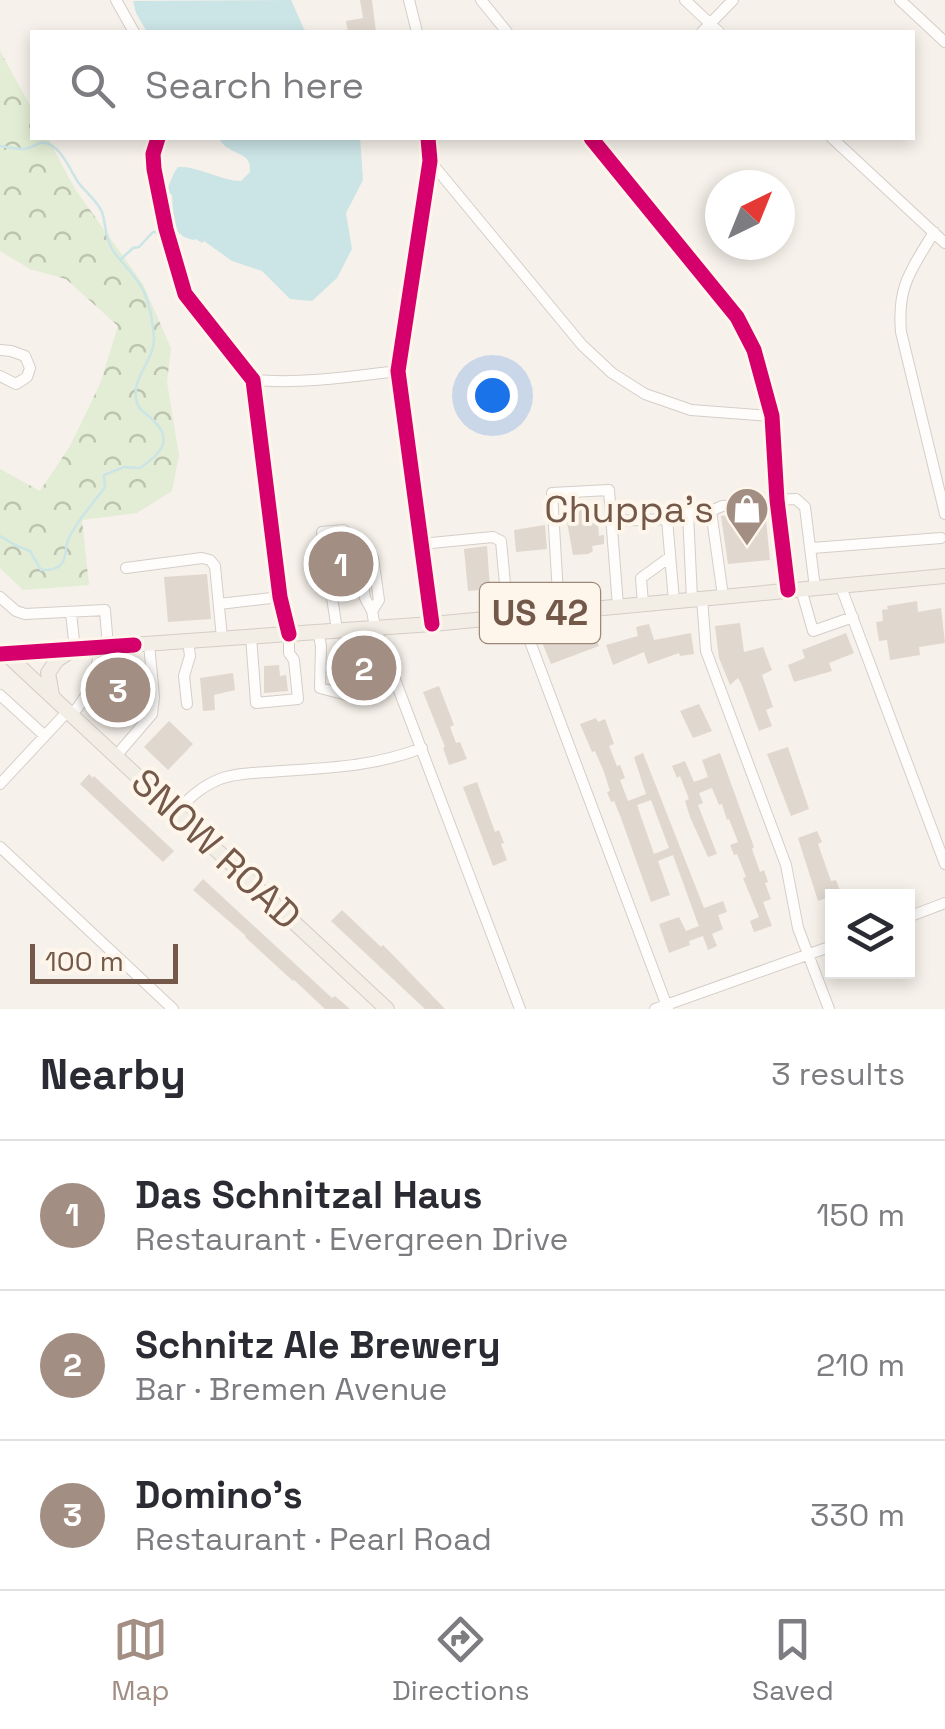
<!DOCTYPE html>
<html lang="en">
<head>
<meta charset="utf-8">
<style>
	:root { --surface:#fff; --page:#f2f2f3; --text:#2b2b33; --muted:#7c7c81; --line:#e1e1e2; --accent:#a28e82 }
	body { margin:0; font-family:"Space Grotesk",sans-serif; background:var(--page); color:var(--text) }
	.controls { position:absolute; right:30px; bottom:30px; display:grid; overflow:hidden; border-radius:0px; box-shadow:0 5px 15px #0003 }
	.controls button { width:90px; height:90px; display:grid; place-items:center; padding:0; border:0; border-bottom:2px solid var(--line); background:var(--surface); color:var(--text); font:50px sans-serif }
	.compass { position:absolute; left:705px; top:170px; width:90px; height:90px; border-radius:50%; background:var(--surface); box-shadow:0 5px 15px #0003; rotate:43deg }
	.scale { position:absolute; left:30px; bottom:25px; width:148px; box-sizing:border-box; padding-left:10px; border:5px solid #74594a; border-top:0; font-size:28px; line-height:35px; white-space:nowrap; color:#74594a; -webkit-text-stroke:8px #fff6eb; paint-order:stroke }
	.you { position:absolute; left:492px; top:395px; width:35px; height:35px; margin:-25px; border:8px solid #fff; border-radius:50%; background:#1a73e8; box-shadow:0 0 0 15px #1a73e833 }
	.badge { display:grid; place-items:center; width:65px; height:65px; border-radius:50%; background:var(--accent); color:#fff; font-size:32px; font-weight:700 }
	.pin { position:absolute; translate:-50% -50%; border:5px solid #fff; box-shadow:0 2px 10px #0006 }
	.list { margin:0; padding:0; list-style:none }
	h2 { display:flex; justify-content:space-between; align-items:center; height:130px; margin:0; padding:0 40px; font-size:42px }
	h2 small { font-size:32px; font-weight:400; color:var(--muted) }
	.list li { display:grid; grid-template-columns:65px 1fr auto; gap:30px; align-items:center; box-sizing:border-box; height:150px; padding:0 40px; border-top:2px solid var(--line) }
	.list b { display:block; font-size:38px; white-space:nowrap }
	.list p { margin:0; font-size:32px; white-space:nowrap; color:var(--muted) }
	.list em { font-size:32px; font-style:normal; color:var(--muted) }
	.icon { flex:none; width:55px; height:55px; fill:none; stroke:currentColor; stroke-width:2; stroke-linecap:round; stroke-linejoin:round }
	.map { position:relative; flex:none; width:945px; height:1009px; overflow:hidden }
	.search { position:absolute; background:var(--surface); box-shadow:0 5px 15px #0003; left:30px; right:30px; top:30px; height:110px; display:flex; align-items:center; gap:25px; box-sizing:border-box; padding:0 35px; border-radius:0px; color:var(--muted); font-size:38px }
	.sheet { height:580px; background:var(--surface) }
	nav { display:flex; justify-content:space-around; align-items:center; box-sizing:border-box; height:140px; border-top:2px solid var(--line); background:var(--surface); font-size:28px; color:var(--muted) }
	nav a { display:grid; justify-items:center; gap:5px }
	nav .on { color:var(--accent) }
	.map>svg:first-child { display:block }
	.forest { fill:url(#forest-crowns) }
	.water { fill:#cbe4e6 }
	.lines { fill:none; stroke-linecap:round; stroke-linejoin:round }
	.stream { stroke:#cbe4e6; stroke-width:2.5 }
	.building { fill:#e0d7cf; fill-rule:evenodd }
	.minor-casing { stroke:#d5cec8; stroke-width:12 }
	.major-casing { stroke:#d5ccc6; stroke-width:16 }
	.minor { stroke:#fefdfc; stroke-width:10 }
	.major { stroke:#f2ede5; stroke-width:14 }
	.cycleway-casing { stroke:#fff6eb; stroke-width:21 }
	.cycleway { stroke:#d6006c; stroke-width:15 }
	.labels { text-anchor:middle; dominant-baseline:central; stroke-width:8; stroke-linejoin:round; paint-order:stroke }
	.shield { fill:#fff6eb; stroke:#9e887a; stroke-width:2.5 }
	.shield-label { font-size:35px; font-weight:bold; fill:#74594a }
	.poi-label { font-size:38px; fill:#74594a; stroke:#fff6eb; text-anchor:end }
	.street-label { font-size:38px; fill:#74594a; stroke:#fff6eb }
</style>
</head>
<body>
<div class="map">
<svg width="945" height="1009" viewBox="0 0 945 1009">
	<defs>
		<pattern id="forest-crowns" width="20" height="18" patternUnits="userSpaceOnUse" patternTransform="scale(2.5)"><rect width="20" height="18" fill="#e3edd5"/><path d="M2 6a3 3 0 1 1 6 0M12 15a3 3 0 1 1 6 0" fill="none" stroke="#bdc3af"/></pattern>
	</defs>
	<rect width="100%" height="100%" fill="#f6f1ea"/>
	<path class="forest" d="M0,51L32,109V138H48L75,189L143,284L171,348L167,382L179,455L172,491L137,513L82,520L89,585L23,590L0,568V469L40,491L70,446L100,384L118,326L66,279L30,269L0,251Z"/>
	<path class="water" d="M291,0L304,29L309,32H147L136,13L133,1Z
		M218,138H360L363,180L346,213L352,249L337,278L312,301L290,299L262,271L232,261L204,241L202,243L196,239L193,240L184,237L174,229L172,195L166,191C171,183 172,174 178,167C200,166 220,181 241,181L250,172C251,154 240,156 228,148C225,147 220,140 218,138Z"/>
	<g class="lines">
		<path class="stream" d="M0,146C7,147 15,149 23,149C34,149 39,138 51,145C63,152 71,171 78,182C86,193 97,200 102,212C106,224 105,237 112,249C122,264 137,276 144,292C150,306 153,323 154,338C155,360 129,380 137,403C139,411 148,414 153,420C175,441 159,455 140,468L124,467L104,475L105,487C93,504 76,521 68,540C65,547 67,557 62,563C57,570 48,570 41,570L30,551L15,545L0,536
			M121,259L133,248L139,247L153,232H156L163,241"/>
	</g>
	<path class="building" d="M360,0H372L376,32H348L346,21L363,18Z
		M588,505H596L599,536L604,535V544L592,546L593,551L588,554L573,555L565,511H579V509L588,508Z
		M742,514L752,515V522L766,520L770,560L728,564L721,516Z
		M545,525L547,549L516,552L514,530Z
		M341,541L349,553L352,579H350L352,594L341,597L332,542Z
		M487,546L490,589L468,591L464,549Z
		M207,574L211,619L168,622L164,577Z
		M917,601L918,612L941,608L945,643L919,647L920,655L890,660L887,640L879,641L876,622L883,621L882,610L888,609L887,606Z
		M740,623L744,652L763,647L772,670L762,675L773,707L766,710L772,726L759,731L741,683L738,678L730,685L719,658L715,626Z
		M649,624L654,640L691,633L694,654L680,656L679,653L648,664L644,652L613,665L606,645L638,636L636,627Z
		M592,629L599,646L551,664L539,635Z
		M846,633L854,653L829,663L832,671L794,682L788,665L805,658L802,650Z
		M371,646L379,662L377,663L381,673L358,684L357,682L350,685L347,648Z
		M279,665L280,676L286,675L288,691L264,693V666Z
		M233,673L235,690L214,695L215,710L203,711L200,678Z
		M439,686L454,725L450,727L456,743L460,742L467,759L449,765L443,748L445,747L423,692Z
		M699,704L712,731L693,738L680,711Z
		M596,718L598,722L605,719L608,727L614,744L609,746L617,766L620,765L625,778L620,780L628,801L646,794L634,757L643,753L704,908L723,901L727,912L718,915L723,929L712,934L717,946L708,950L703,936L689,941L690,945L669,953L659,924L679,917L686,931L699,926L698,924L673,855L658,861L670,895L651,902L621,818L614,801L611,802L607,792L610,791L604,772L595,751L592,752L580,724ZM651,800L669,848L654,854L637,805Z
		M169,721L193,744L168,770L144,747Z
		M788,747L809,809L791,816L767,754Z
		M720,753L754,847L752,849L760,872L764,870L768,882L765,883L771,899L763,902L772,926L754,932L750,921L759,917L743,878L746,877L737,854L734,855L730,845L738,842L729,819L727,820L722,804L719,805L712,788L699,793L703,803L698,805L717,854L708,857L690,817L685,801L689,799L680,776L677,778L672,766L685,761L694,782L708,777L702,760Z
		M89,774L93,778L94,776L174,851L163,862L80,784Z
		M477,782L495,832L499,830L504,843L501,844L507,860L493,866L463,787Z
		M817,831L822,842L818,844L831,881L836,880L841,893L818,901L798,838Z
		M203,879L332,998L335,996L350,1009H325L294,980L293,981L245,937L246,936L193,890Z
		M342,910L381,947L383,945L392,954L445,1009H425L331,921Z"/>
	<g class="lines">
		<defs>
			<path id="minor" d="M116,0L134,32
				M409,0L417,32
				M481,0L507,32
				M685,0L719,32
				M900,0L945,42
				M702,32L733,0
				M158,138L153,154L154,169L166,229L185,294L253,380L280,597L289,634V653L294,660L298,699L256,703L251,636
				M428,138L430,161L398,371L432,624
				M591,138L737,317L754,350L772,416L777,500L788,590
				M832,138L945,243
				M430,161L582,345L612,373L645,394L691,410L772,416
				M934,232C911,270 897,286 901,332L945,514
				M0,350L11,351L25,356L30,368L27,377L16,384L0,376
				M253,380C302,384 349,377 398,371
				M777,500L796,499L805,507L815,588
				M711,511L723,596
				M688,513L692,599
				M667,519L674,601
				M611,521L667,519L688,513L711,511L722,506L742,505L778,510
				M421,544L493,537L501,541L508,616
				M812,548L941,538
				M358,550L373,558L379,600L372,611
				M126,568L202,558L210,560L215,566L222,638
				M841,587L945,864
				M801,589L813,631L853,617
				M0,597L16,611L25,614L105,610L108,647
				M702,598L706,651L786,865L798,928L829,1009
				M643,603L641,578L670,557
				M219,604L280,597
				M559,611L552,493L609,490L618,606
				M71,613L75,649
				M520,615L668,1009
				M337,630L322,532L344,530L358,550L365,598L372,611L375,627L520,1009
				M318,631L321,646L320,688L351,696L394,679
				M0,695L45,736
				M187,704L184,676L190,656L188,641
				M72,714C89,696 98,673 99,647
				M116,756L152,714L154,697L149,644
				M0,784L68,711
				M176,812C189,798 202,786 220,779C239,772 262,773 282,771C330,768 376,766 422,748
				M0,847L173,1009
				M908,917L945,903
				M655,1009L832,946"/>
			<path id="major" d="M4,652L387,1009
				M0,654L432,624L945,576
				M52,695L48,673L57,660L69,652"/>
		</defs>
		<use href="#minor" class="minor-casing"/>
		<use href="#major" class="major-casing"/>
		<use href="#minor" class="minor"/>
		<use href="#major" class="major"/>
		<defs>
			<path id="cycleway" d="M158,138L153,154L154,169L166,229L185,294L253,380L280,597L289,634
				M428,138L430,161L398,371L432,624
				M591,138L737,317L754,350L772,416L777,500L788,590
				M0,654L134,645"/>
		</defs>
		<use href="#cycleway" class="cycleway-casing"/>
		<use href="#cycleway" class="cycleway"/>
	</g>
	<defs>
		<symbol id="shop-pin" viewBox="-11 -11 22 30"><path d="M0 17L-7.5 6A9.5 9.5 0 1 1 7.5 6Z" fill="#a28e82" stroke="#fff6eb"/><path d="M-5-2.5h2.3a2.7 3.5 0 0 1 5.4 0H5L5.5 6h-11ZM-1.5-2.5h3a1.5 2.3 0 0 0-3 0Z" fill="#fff"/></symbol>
	</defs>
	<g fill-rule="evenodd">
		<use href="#shop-pin" x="722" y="484" width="50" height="68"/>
	</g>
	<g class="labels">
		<rect class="shield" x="480" y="583" width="120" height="60" rx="8"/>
		<g class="shield-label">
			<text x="540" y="613">US 42</text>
		</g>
		<g class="poi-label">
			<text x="714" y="509">Chuppa's</text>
		</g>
		<g class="street-label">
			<text transform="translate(216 849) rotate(43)">SNOW ROAD</text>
		</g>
	</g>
</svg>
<div class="controls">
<button><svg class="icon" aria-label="layers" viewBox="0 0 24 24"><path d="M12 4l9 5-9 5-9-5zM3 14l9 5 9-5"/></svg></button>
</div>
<svg class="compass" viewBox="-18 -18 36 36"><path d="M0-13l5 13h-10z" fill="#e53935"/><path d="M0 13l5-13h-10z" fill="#7c7c81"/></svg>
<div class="scale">100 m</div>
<div class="you"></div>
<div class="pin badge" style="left:341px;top:564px">1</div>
<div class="pin badge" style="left:364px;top:668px">2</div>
<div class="pin badge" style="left:118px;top:690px">3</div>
<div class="search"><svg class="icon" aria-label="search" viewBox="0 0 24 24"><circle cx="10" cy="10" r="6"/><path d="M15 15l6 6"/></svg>Search here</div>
</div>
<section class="sheet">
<h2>Nearby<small>3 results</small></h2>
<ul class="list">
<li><span class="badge">1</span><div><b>Das Schnitzal Haus</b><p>Restaurant · Evergreen Drive</p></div><em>150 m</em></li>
<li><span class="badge">2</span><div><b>Schnitz Ale Brewery</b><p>Bar · Bremen Avenue</p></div><em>210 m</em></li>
<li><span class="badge">3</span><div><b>Domino's</b><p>Restaurant · Pearl Road</p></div><em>330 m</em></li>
</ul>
</section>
<nav>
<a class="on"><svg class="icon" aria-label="map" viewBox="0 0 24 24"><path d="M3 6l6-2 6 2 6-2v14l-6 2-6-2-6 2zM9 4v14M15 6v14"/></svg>Map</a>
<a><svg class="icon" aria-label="directions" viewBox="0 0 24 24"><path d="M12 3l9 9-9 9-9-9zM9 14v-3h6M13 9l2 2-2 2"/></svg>Directions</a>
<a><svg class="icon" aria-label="saved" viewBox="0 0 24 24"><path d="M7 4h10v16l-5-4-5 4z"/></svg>Saved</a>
</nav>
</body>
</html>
